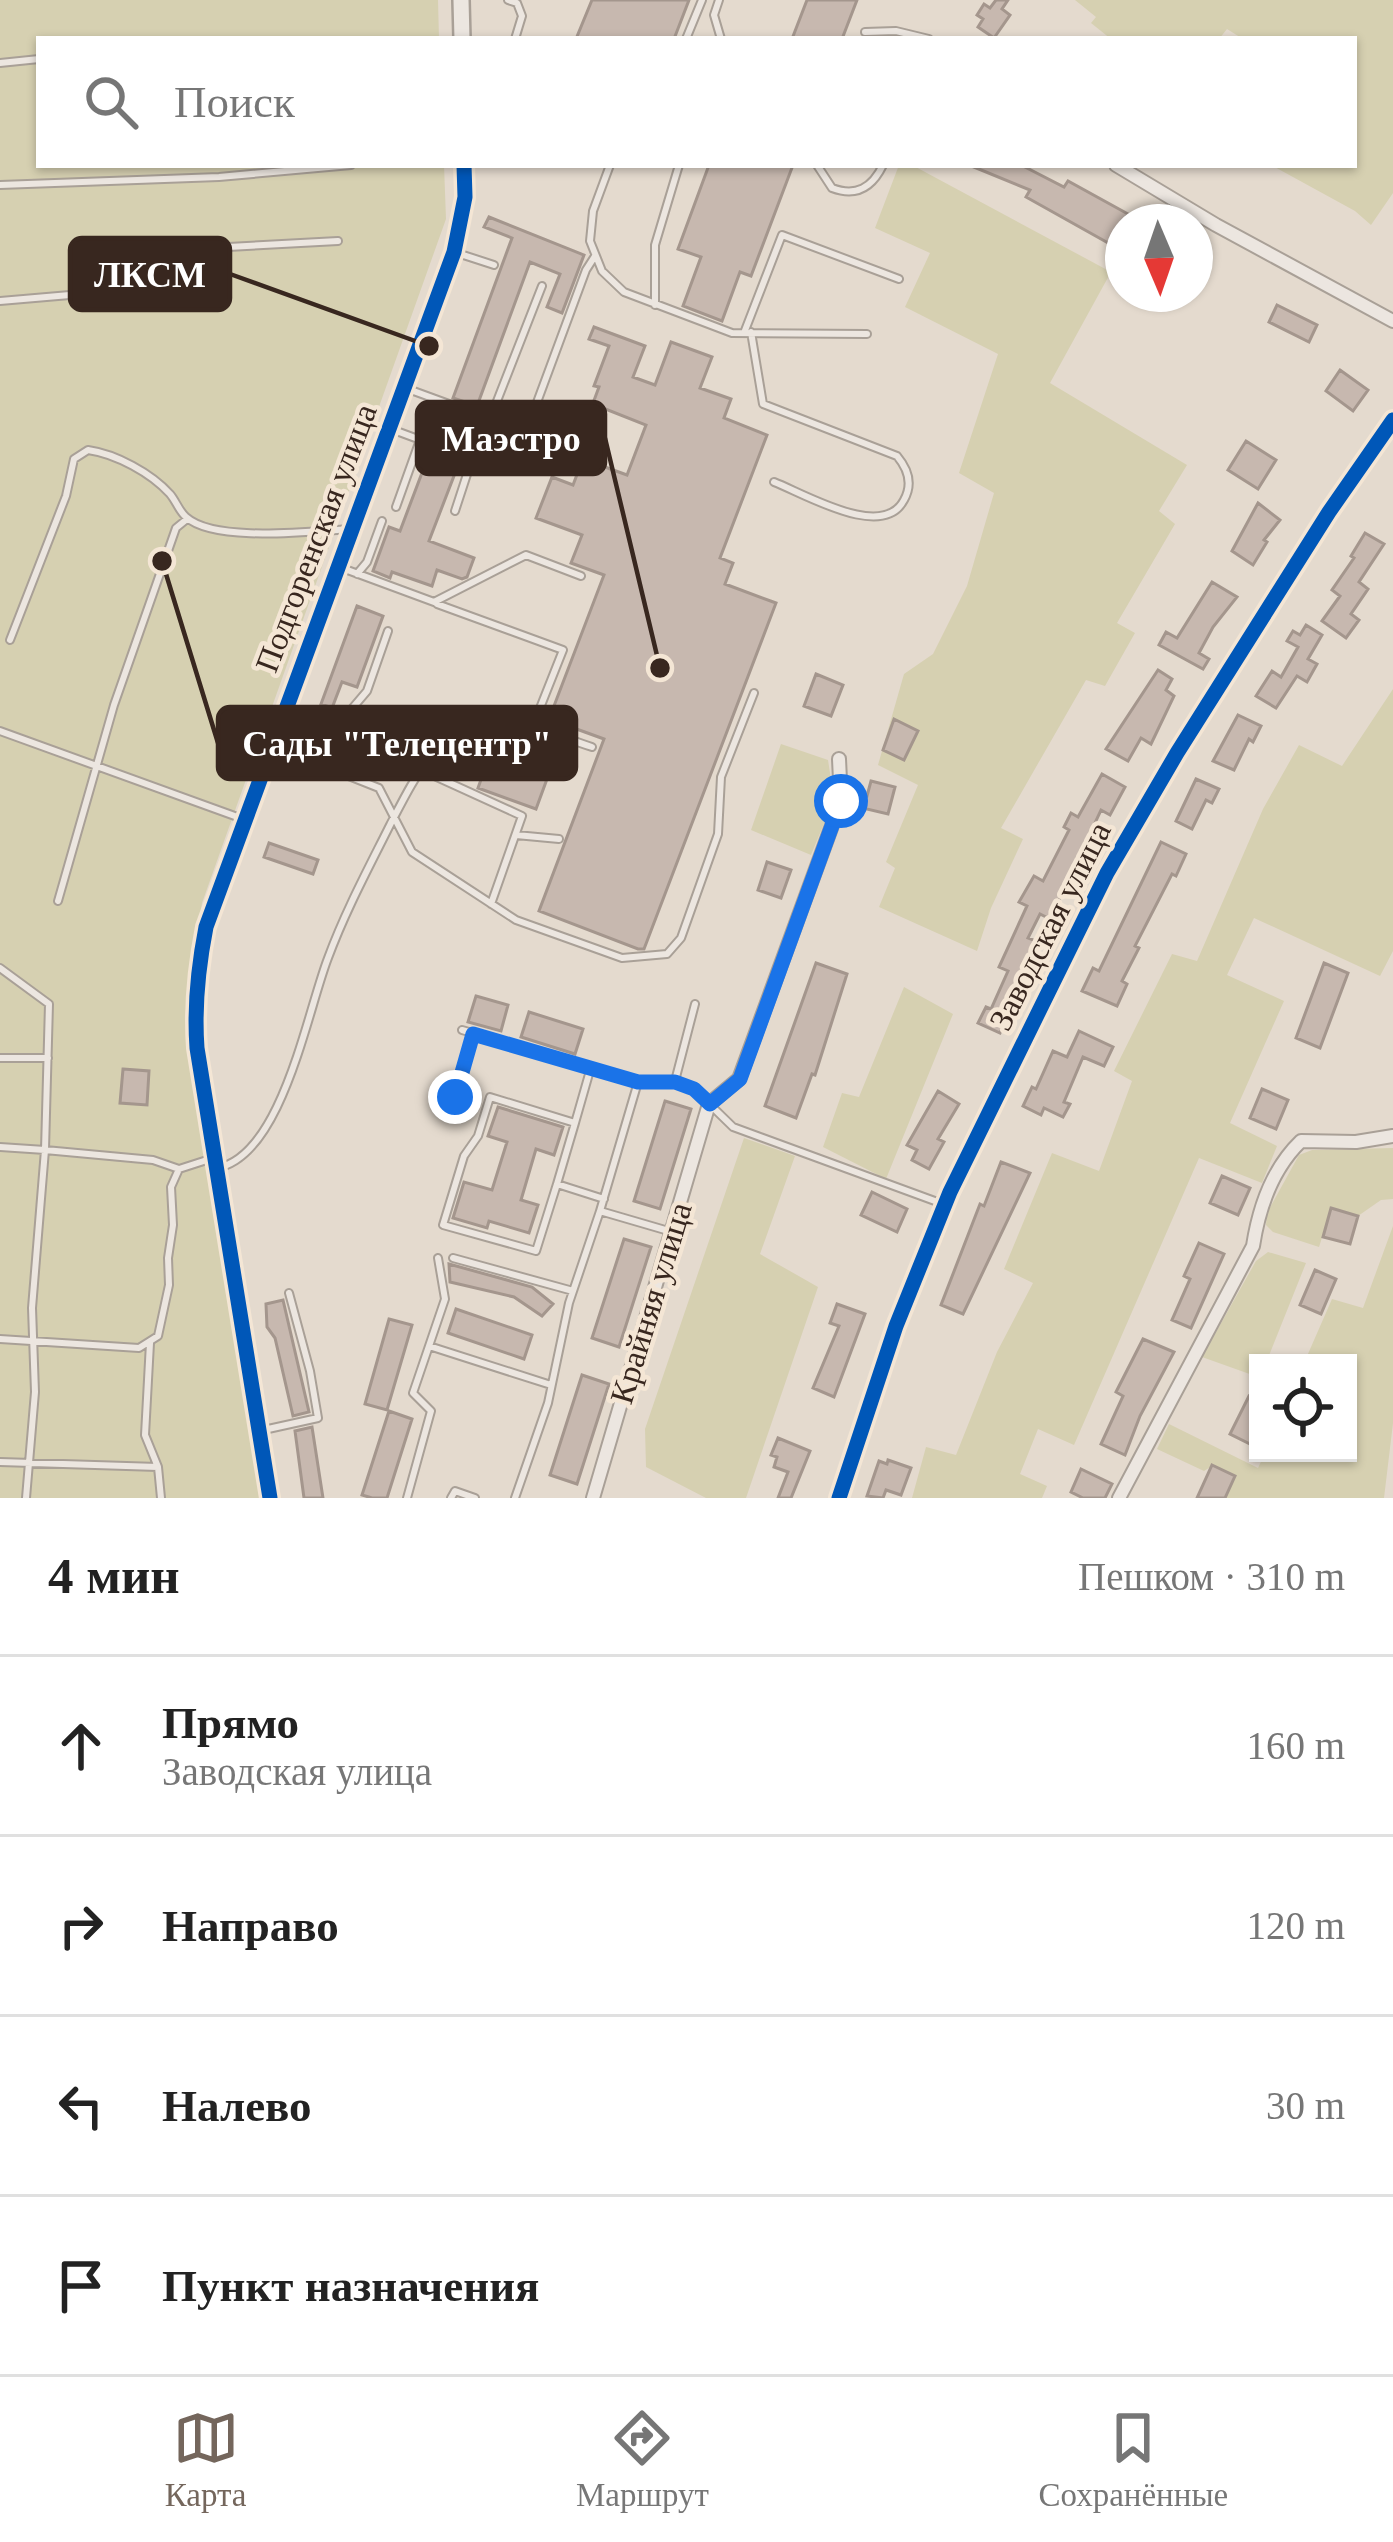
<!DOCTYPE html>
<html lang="ru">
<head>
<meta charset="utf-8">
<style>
	:root { --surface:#fff; --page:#f6f6f6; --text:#222; --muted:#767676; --line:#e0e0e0; --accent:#74665c }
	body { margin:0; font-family:"Times New Roman",serif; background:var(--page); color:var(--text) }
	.controls { position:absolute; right:36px; bottom:36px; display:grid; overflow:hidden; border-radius:0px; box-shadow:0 3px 9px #0004 }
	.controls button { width:108px; height:108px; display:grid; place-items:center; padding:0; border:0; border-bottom:3px solid var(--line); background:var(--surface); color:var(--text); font:60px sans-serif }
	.compass { position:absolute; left:1105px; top:204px; width:108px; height:108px; border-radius:50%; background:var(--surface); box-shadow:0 3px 9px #0004; rotate:178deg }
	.stop { position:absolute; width:36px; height:36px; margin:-27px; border:9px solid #1a73e8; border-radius:50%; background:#fff }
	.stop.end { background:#1a73e8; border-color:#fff; box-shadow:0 3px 12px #0008 }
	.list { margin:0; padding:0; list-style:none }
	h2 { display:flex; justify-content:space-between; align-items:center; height:156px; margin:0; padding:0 48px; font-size:51px }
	h2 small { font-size:39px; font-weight:400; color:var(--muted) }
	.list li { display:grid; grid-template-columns:78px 1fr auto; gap:36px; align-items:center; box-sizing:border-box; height:180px; padding:0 48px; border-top:3px solid var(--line) }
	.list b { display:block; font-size:45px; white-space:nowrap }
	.list p { margin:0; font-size:39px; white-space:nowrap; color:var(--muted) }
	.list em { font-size:39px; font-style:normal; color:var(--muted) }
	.icon { flex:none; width:66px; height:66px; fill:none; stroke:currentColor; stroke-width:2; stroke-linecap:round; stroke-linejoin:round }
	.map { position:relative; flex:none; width:1393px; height:1498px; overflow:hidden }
	.search { position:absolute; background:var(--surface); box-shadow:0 3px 9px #0004; left:36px; right:36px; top:36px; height:132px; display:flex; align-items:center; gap:30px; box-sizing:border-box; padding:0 42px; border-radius:0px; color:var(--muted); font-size:45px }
	.sheet { height:876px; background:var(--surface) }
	nav { display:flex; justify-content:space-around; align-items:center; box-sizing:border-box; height:168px; border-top:3px solid var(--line); background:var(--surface); font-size:33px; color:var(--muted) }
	nav a { display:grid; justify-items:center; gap:6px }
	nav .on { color:var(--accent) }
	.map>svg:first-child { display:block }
	.green { fill:#d6d0b1 }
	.building { fill:#c7b8af; stroke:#a4968d; stroke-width:3 }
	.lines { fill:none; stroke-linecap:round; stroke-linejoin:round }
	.service-casing { stroke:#a9a097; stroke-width:10 }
	.minor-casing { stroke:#a9a097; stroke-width:16 }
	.tertiary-casing { stroke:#a9a097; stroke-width:20 }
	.service { stroke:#ece6e0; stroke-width:6 }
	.minor { stroke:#ece6e0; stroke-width:12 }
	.tertiary { stroke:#ece6e0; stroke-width:15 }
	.cycleway-casing { stroke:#f4e6d5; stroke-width:22 }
	.cycleway { stroke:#0057b8; stroke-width:15 }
	.route { stroke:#1a73e8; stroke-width:15 }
	.labels { text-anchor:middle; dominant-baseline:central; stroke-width:9; stroke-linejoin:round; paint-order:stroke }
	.street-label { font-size:33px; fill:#38271f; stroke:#f4e6d5 }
	.leader { fill:none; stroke:#38271f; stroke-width:4.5 }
	.callout-dot { fill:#38271f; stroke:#f4e6d5; stroke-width:4.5 }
	.callout { fill:#38271f; stroke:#38271f; stroke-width:4.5 }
	.callout-label { font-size:36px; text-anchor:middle; font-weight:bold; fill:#fff }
</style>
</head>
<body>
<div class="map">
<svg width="1393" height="1498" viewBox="0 0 1393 1498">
	<rect width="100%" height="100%" fill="#e4dace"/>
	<path class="green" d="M0,0H438L439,39H39V165H444L446,219L202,903L185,1016L260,1498H0Z
		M1075,0H1393V193L1371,225L1355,211L1271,165H1354V39H1243L1227,29L1219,39H1111L1091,23L1096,17Z
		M899,165H912L1111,272L1050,383L1187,465L1159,511L1175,524L1117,623L1135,633L1105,686L1086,680L1001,828L1023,839L991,908L977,951L879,907L895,868L886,862L918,785L878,765L904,674L933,654L967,586L994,493L959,473L998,354L905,307L930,253L875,228Z
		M1393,689V951L1380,976L1254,918L1227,975L1284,1001L1230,1123L1277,1146L1262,1183L1199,1158L1074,1445L1038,1429L1020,1474L1047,1486L1042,1498H912L926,1447L956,1455L997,1352L1033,1283L1004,1269L1052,1153L1099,1171L1132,1081L1114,1071L1172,954L1197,961L1263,809L1299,745L1342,766Z
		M781,744L828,760L834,799L811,855L751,830Z
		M904,987L953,1014L886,1179L823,1147L842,1093L859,1097Z
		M744,1138L795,1156L760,1254L818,1287L746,1498H706L646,1467L645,1429Z
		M1393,1148V1199L1381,1200L1358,1216L1331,1209L1319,1247L1273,1232L1266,1225L1267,1213L1299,1155L1312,1150Z
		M1393,1226V1423L1384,1498H1226L1235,1476L1212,1466L1204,1471L1157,1449L1169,1424L1258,1468L1265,1453H1348V1363H1304L1332,1299L1363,1308Z
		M1268,1252L1306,1263L1266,1363H1258V1377L1202,1357L1256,1261Z"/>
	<path class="building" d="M592,0H689L674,39H576Z
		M807,0H857L842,39H792Z
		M996,0H1008L1002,9L1010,15L994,38L978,27L983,19L977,15L984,4L990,8Z
		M709,165H793L751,276L740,272L722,321L683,306L701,257L678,249Z
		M969,165H1021L1064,187L1068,181L1128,214L1110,244L1026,197L1030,190Z
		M489,217L584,255L562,313L547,307L560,274L530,262L477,406L453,398L512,238L484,227Z
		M1277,305L1317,325L1309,342L1269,322Z
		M594,327L645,346L633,377L655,385L671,342L712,357L700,388L731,399L724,418L767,435L720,558L733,563L725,584L776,603L644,949H638L539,911L604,739L549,719L604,575L571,563L582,535L536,518L552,477L573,485L583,459L627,475L646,425L603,408L599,418L589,414L599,387L594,386L609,346L589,339Z
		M1340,370L1368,390L1353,411L1326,391Z
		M1246,441L1276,460L1258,489L1228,470Z
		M428,457L457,468L429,541L474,558L467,577L462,579L437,570L432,586L392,572L390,578L373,571L389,527L400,531Z
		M1258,503L1280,520L1264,540L1267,542L1253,565L1232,551Z
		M1365,533L1384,544L1359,582L1368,589L1351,614L1359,620L1346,638L1322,621L1340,596L1332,590L1354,558L1351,556Z
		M1212,582L1237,597L1213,627L1199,653L1209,659L1203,669L1159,645L1166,632L1177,638Z
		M357,606L383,616L357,687L342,682L332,708L321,704Z
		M1306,625L1322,635L1308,659L1317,664L1307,682L1297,676L1276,708L1256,696L1272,671L1281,677L1298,647L1287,641L1293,631L1300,635Z
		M1158,670L1172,679L1166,690L1174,696L1151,744L1141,738L1128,761L1106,749Z
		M816,674L843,685L831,716L804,706Z
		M1238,715L1261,726L1253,742L1249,739L1234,770L1213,761Z
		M894,719L918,731L904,760L883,750Z
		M499,729L558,749L536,809L478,788Z
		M1102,774L1125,787L1110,815L1101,810L1050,919L1040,914L1028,938L1036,941L1028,958L1031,960L1000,1033L978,1023L986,1007L991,1009L1008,971L999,967L1027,906L1019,902L1034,876L1043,881L1069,830L1064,827L1071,813L1078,817Z
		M1196,779L1219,789L1212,803L1206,800L1192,829L1176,821Z
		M871,781L895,787L888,814L858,807L861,795L867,796Z
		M1161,842L1186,854L1176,876L1172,874L1135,946L1139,948L1122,981L1127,984L1117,1006L1082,991L1093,968L1099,971Z
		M269,843L318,860L313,874L264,857Z
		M767,862L791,870L781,898L758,890Z
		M816,963L847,974L815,1075L812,1074L796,1118L765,1106Z
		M1324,963L1348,973L1320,1048L1296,1038Z
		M476,996L508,1005L501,1031L468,1022Z
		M529,1012L583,1029L575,1054L521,1037Z
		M1079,1031L1113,1047L1104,1066L1083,1057L1064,1102L1070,1104L1063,1117L1044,1108L1041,1115L1023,1106L1032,1087L1036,1089L1053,1051L1067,1057Z
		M123,1069L149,1071L147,1105L120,1103Z
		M1262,1089L1288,1100L1276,1129L1250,1118Z
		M938,1091L959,1104L938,1139L944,1142L929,1169L912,1160L917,1150L907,1145Z
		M665,1101L691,1109L660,1209L634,1201Z
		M498,1107L563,1127L554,1155L536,1149L521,1200L538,1205L529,1233L489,1221L487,1228L453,1218L464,1182L492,1190L507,1142L488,1136Z
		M1001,1162L1030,1173L963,1314L941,1305L980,1204L984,1206Z
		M1222,1176L1250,1188L1238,1215L1210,1203Z
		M872,1192L907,1209L897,1232L861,1215Z
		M1331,1208L1358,1216L1350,1244L1323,1237Z
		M624,1239L651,1247L619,1347L592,1338Z
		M1199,1243L1224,1254L1191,1328L1172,1320L1190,1279L1184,1276Z
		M449,1264L532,1287L553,1304L542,1316L514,1297L450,1282Z
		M1315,1270L1336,1279L1321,1314L1300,1305Z
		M283,1300L309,1412L293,1416L275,1338L267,1327L266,1304Z
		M837,1304L865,1314L834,1397L813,1388L839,1326L830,1323Z
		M456,1309L532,1335L524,1359L448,1333Z
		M389,1319L412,1325L387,1410L365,1404Z
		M1143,1339L1174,1352L1140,1416L1125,1455L1101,1444L1123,1396L1116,1392Z
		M582,1375L609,1384L577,1484L550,1475Z
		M1249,1396L1258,1400V1433L1252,1445L1230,1434Z
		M389,1411L412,1419L387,1498H372L362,1495Z
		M312,1427L323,1498H304L295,1431Z
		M778,1438L810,1451L791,1498H778L788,1472L774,1467L777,1457L771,1455Z
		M888,1460L911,1468L901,1495L886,1490L883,1498L867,1496L879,1461L887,1464Z
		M1212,1465L1235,1476L1225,1498H1197Z
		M1081,1469L1112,1484L1105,1498H1083L1071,1492Z"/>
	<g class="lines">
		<defs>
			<path id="service" d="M508,0L517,3L522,16L515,39
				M719,0L714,15L721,39
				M865,32L896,31L929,39
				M686,39L702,0
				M0,63L39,59
				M610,165L593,211L590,241L602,271L624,292L732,333L867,334
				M817,165L832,188C856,197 872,188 883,165
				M0,185L219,177L351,165
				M457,253L494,265
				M0,301L93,293L159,292L173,250L338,241
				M655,305V245L679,165
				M751,332L763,404L897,456C908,469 913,484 904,500C883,541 805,494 774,482
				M744,333L782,235L899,279
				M408,389L490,419L542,286
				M391,429L472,459L455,511
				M538,469L526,432L586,270L595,256
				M396,507L420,440
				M342,568L434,602L526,555L581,576
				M357,574L367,562L382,521
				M437,604L563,650L540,708
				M10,640L66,496L74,459L88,450C116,454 151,473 170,494C176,501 179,511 186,517C215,543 312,531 351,529
				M288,707L339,724L367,691L388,631
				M0,731L243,819
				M273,746L379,788L412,852L516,920L622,958L667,954L681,938L718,834L721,777L754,693
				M419,769L522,816L491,904
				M516,835L559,839
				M58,901L114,705L176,528L187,519
				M0,968L49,1004L45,1150L153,1160L179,1169L210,1159
				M462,1030L591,1067
				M0,1058H48
				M675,1081L695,1004
				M455,1097L473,1034
				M575,1123L591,1067L638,1082
				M0,1147L45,1150L32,1308L35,1392L26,1498
				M217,1168C282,1156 307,1012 328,958C345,912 368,869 390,825C413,781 433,735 486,723C520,715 559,737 592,747
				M557,1184L575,1123L490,1097L478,1136L464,1156L443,1225L536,1251L557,1184L604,1199
				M600,1211L638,1082L675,1081L694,1089L733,1127L943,1204
				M453,1258L573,1291
				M0,1339L139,1348L158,1336L169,1285L168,1258L173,1225L171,1187L179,1169
				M150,1343L145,1435L158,1467L161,1498
				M429,1346L551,1385
				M259,1431L318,1418L310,1371L289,1293
				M0,1462L158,1467
				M407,1498L431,1411L413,1393L445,1299L438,1258
				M451,1498L455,1491L475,1498
				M515,1498L548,1403L569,1303L600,1211L672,1232"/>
			<path id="minor" d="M1116,165L1216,225L1393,321
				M593,1498L709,1104L739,1079L841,801L839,759
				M839,1498L896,1326L950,1192L1107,873L1177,753L1329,512L1393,420
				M1119,1498L1253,1246C1259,1207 1273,1168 1301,1141L1356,1142L1393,1136"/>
			<path id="tertiary" d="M461,0L462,39
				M270,1498L197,1048C194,1007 198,968 206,927L454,252L465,197L464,165"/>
		</defs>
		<use href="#service" class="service-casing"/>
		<use href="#minor" class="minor-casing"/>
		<use href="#tertiary" class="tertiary-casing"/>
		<use href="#service" class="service"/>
		<use href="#minor" class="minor"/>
		<use href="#tertiary" class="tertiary"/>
		<defs>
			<path id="cycleway" d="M270,1498L197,1048C194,1007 198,968 206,927L454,252L465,197L464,165
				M839,1498L896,1326L950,1192L1107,873L1177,753L1329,512L1393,420"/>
		</defs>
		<use href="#cycleway" class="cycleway-casing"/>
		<use href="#cycleway" class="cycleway"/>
	</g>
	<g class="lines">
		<path class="route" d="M455,1097L473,1034L638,1082H675L694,1089L710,1104L740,1079L841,801"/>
	</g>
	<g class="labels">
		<g class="street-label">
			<text transform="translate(316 538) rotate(-69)">Подгоренская улица</text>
			<text transform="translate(1050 926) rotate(-63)">Заводская улица</text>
			<text transform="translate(651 1303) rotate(-73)">Крайняя улица</text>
		</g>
	</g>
	<path class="leader" d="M429 346L230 274M660 668L605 438M162 561L218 743"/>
	<g class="callout-dot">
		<circle cx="429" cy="346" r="12"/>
		<circle cx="660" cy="668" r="12"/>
		<circle cx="162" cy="561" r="12"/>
	</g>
	<g class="callout">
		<rect x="70" y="238" width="160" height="72" rx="12"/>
		<rect x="417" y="402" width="188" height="72" rx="12"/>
		<rect x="218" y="707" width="358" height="72" rx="12"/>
	</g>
	<g class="callout-label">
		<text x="150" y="287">ЛКСМ</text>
		<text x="511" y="451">Маэстро</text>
		<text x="397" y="756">Сады "Телецентр"</text>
	</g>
</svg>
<div class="controls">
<button><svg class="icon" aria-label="locate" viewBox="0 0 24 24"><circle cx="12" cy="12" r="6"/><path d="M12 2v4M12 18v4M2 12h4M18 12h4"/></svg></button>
</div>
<svg class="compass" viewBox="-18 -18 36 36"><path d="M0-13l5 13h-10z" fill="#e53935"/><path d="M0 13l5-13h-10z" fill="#767676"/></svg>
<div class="stop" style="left:841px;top:801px"></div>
<div class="stop end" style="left:455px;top:1097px"></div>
<div class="search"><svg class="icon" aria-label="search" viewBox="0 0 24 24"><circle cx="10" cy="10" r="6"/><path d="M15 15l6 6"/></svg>Поиск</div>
</div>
<section class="sheet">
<h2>4 мин<small>Пешком · 310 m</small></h2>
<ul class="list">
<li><svg class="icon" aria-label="ahead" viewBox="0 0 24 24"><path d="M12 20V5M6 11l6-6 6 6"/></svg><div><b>Прямо</b><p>Заводская улица</p></div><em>160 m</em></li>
<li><svg class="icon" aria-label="right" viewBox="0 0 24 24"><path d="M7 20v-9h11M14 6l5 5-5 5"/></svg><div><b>Направо</b></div><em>120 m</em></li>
<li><svg class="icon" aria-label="left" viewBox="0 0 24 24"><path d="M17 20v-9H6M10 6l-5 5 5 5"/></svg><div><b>Налево</b></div><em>30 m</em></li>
<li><svg class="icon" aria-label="arrive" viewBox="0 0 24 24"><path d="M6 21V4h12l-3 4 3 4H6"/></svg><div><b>Пункт назначения</b></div></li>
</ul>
</section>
<nav>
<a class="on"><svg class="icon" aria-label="map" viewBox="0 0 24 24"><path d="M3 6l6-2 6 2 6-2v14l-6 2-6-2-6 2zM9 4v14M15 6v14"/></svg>Карта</a>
<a><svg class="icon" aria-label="directions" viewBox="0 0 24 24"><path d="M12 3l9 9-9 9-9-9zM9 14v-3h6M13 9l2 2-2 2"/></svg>Маршрут</a>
<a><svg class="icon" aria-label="saved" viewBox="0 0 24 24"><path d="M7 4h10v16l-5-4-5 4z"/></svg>Сохранённые</a>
</nav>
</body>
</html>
